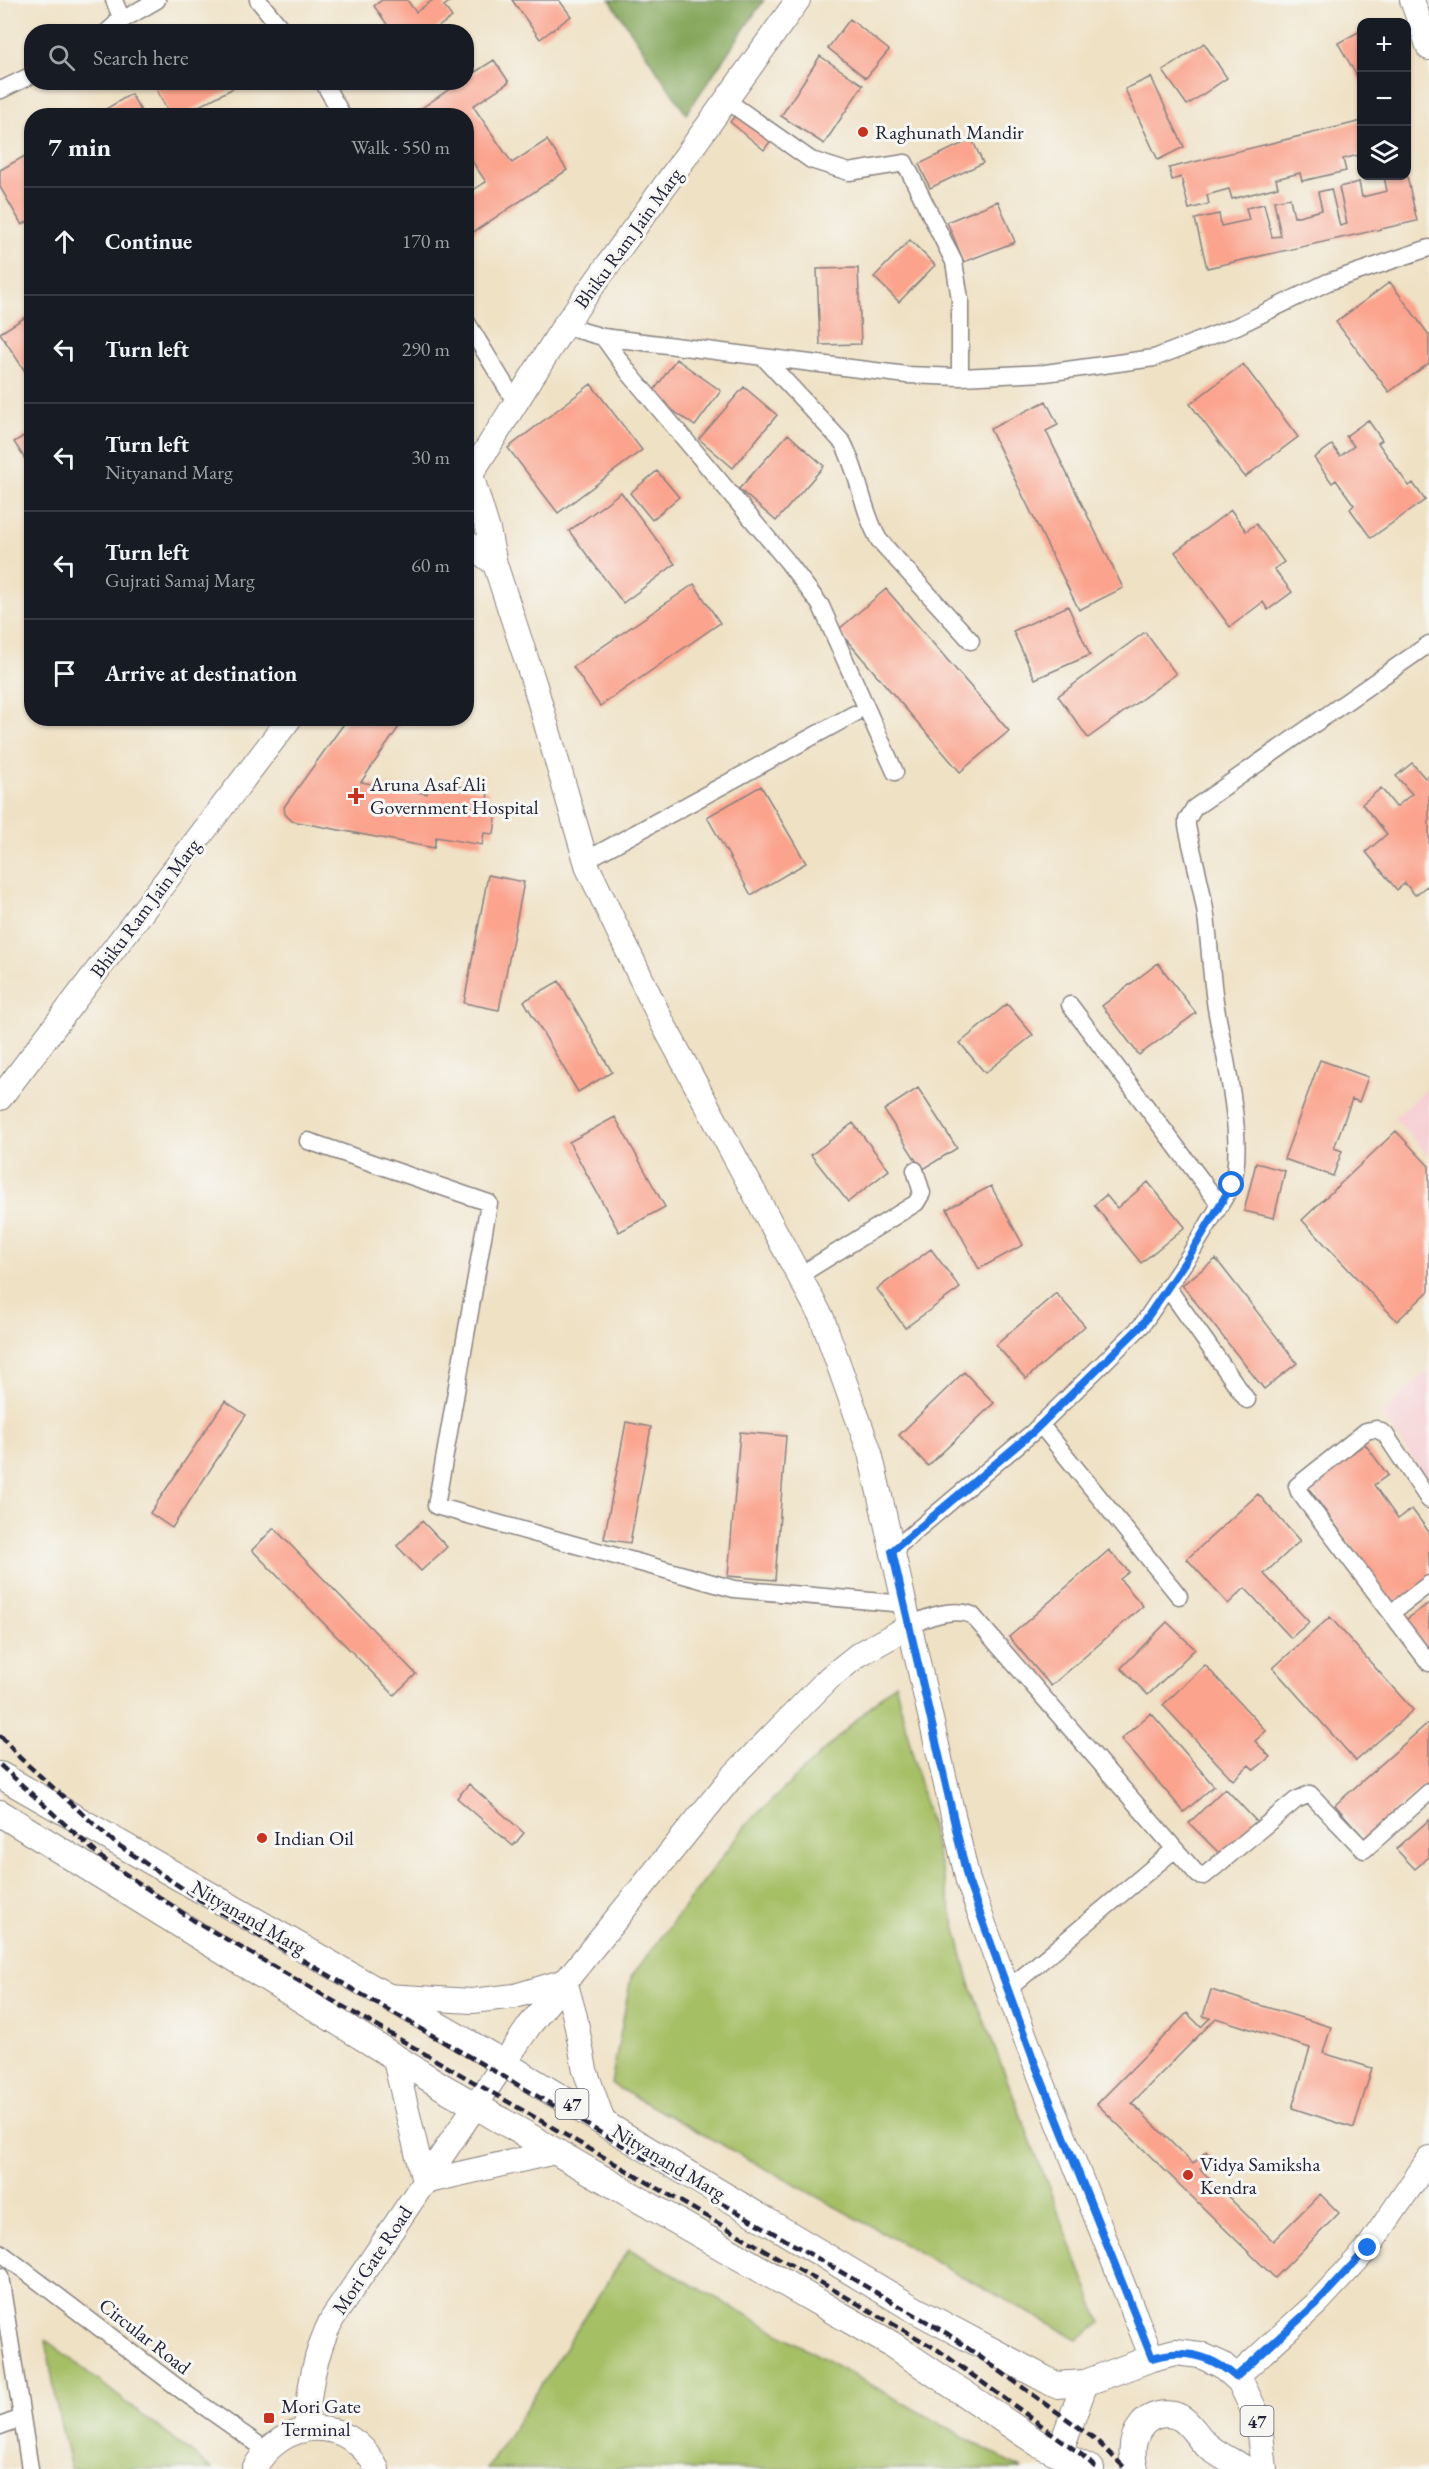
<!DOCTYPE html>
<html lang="en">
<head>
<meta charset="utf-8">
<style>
	:root { --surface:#171b24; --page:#242831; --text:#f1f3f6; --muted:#9ea1a6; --line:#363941 }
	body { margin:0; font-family:"EB Garamond",serif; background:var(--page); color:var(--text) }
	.controls { position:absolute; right:18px; top:18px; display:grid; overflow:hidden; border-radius:12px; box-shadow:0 2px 4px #0004 }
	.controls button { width:54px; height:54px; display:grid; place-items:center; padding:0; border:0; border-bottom:2px solid var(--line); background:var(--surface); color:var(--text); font:30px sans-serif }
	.stop { position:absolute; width:18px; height:18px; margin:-14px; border:4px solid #1a73e8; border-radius:50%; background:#fff }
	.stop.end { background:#1a73e8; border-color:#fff; box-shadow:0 2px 6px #0008 }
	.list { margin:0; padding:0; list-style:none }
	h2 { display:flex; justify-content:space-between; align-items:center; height:78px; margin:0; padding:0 24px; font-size:26px }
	h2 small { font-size:20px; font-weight:400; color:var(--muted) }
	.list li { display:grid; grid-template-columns:39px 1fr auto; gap:18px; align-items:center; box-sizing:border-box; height:108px; padding:0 24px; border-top:2px solid var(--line) }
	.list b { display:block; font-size:22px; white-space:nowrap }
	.list p { margin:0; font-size:20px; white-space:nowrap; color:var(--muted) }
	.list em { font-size:20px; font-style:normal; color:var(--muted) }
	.icon { flex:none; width:33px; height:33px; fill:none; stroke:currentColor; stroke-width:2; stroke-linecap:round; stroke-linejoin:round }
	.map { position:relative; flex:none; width:1429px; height:2469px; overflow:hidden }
	.search { position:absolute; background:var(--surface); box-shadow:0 2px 4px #0004; left:24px; top:24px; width:450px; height:66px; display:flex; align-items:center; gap:15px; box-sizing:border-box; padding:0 21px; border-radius:24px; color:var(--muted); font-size:22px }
	.panel { position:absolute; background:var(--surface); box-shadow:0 2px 4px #0004; left:24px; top:108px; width:450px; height:618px; border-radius:24px }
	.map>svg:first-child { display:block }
	.built { fill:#f7cfd3 }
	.green { fill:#a5bf65; stroke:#647050; stroke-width:1.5 }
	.forest { fill:#84a65a; stroke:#53644a; stroke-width:1.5 }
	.building { fill:#fba38c }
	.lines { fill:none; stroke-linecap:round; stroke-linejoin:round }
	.street-casing { stroke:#888280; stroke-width:19 }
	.secondary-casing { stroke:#888280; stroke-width:26 }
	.primary-casing { stroke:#888280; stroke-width:28 }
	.street { stroke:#fff; stroke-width:16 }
	.secondary { stroke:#fff; stroke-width:24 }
	.primary { stroke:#fff; stroke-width:26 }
	.rail { stroke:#22223b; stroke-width:4.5; stroke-dasharray:9 4.5; stroke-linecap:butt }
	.route { stroke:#1a73e8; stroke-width:8 }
	.poi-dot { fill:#c8321e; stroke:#f6f6f2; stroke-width:2 }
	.labels { text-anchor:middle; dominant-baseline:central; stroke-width:6; stroke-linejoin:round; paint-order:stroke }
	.shield { fill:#f6f6f2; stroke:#626272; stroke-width:1.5 }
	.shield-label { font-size:18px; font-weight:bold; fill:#22223b }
	.poi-label { font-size:20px; fill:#22223b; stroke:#f6f6f2; text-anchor:start }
	.street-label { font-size:20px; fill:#22223b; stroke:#f6f6f2 }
</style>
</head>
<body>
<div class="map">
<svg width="1429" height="2469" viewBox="0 0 1429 2469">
	<rect width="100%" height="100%" fill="#f6f6f2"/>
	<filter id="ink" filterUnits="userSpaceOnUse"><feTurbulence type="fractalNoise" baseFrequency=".0167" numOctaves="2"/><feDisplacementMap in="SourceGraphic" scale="12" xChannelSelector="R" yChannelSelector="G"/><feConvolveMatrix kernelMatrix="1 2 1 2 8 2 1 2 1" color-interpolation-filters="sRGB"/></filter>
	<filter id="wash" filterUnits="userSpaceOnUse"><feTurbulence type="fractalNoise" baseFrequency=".008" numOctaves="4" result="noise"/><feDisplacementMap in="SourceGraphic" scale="24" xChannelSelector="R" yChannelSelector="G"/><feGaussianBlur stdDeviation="1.35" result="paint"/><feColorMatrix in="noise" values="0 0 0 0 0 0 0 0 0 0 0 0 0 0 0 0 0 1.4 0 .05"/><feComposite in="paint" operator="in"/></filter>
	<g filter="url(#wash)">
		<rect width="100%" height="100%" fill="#efe1c4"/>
		<path class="built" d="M1429,1087V1156L1394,1118Z
			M1429,1370V1483L1382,1413Z"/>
		<path class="green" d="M895,1683L969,1981L1101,2323L1077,2339L611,2084L631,1977L747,1824Z
			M629,2249L1021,2469H487Z
			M46,2340L212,2469H71L58,2412Z"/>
		<path class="forest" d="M610,0H764L686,114Z"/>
		<g id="blocks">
			<path class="building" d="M382,0H407L416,12L433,0H448L449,2L444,6L452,17L431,32H383L389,27L374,6Z
				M512,0H559L571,16L540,39Z
				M850,19L889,50L866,78L828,48Z
				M1362,30V85L1338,43Z
				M1204,43L1227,78L1187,105L1163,71Z
				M820,56L863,85L824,144L781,116Z
				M494,60L509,82L473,106L512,163L547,140L567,170L469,235L466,232V194L486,182L466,152V116H410L460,82H466V78Z
				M1151,77L1184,147L1158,160L1125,89Z
				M157,82H245L180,116H170L154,84Z
				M131,94L144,116H94Z
				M738,112L772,139L764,150L730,122Z
				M1362,121V154L1343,159L1346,171L1302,181L1300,173L1276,179L1278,187L1232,199L1229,189L1207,195L1209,204L1189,209L1181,177L1172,180L1169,168Z
				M972,139L983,163L930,188L919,164Z
				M32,152V219L22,225L0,187V170Z
				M1390,176H1407L1417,221L1207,268L1195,219L1219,214L1221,226L1249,220L1246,208L1264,204L1272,237L1281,236L1274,201L1290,198L1294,217L1322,210L1318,192L1331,189L1340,226L1347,224L1339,187L1359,182L1362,197L1387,191L1384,177Z
				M998,201L1015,242L964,262L947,222Z
				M910,240L935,265L899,302L874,277Z
				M858,268L861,344L820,345L817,269Z
				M1390,282L1429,335V363L1389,392L1336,322Z
				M32,313V382L0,333Z
				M676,359L721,391L695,426L651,395Z
				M1243,364L1298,437L1245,477L1190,404Z
				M591,384L642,450L558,513L508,448Z
				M744,387L777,415L733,468L699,439Z
				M1046,401L1058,425L1046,431L1123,588L1079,610L990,429Z
				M1368,420L1382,440L1378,443L1409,486L1413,483L1425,500L1371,538L1350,509L1354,505L1336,480L1332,483L1314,458L1332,445L1340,456L1354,446L1346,436Z
				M32,431V470L14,442Z
				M788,434L824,466L776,521L739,489Z
				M657,471L679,497L652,520L630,493Z
				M621,492L675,564L623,603L569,531Z
				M1231,510L1246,531L1256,524L1284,562L1274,569L1292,592L1268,610L1263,602L1230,627L1175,552Z
				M694,584L720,623L600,706L573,667Z
				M886,589L1009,731L960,772L838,630Z
				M1068,606L1090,655L1035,679L1013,631Z
				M1145,632L1176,674L1088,738L1058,696Z
				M348,718H405L361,782L427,794L430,782L488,791L486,809L497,810L494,834L484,833L482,845L436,837L434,848L292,821L285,814L284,807Z
				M1412,763L1425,778L1429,775V889L1427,886L1415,895L1405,883L1397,890L1366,852L1387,834L1362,804L1381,788L1396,807L1412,794L1396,776Z
				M761,786L806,863L751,895L707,817Z
				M488,875L524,882L499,1010L464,1003Z
				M1158,963L1196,1013L1139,1055L1102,1006Z
				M559,981L612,1072L578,1092L524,1001Z
				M1007,1004L1033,1035L985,1073L960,1043Z
				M1320,1060L1368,1077L1359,1102L1352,1099L1334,1148L1342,1151L1333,1176L1284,1159Z
				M918,1088L957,1148L922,1170L884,1110Z
				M615,1117L665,1207L619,1232L569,1142Z
				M853,1123L889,1170L848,1202L811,1155Z
				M1396,1131L1429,1166V1291L1397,1321L1302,1220Z
				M1256,1163L1285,1171L1274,1218L1244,1211Z
				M1148,1182L1185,1227L1141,1263L1094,1205L1106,1195L1117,1208Z
				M991,1186L1023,1245L979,1269L947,1209Z
				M931,1249L960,1288L905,1328L877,1289Z
				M1216,1259L1297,1363L1264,1389L1182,1285Z
				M1056,1293L1085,1326L1026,1379L996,1345Z
				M964,1372L994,1403L928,1466L899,1435Z
				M225,1401L246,1415L172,1528L150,1513Z
				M626,1422L651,1427L630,1543L604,1539Z
				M740,1432L786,1436L775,1580L728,1576Z
				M1365,1444L1388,1475L1374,1485L1398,1519L1412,1509L1429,1532V1583L1395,1607L1307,1486Z
				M1258,1494L1300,1541L1264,1574L1309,1622L1291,1638L1245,1588L1228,1604L1187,1559Z
				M422,1521L447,1547L421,1571L397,1546Z
				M274,1528L416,1674L394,1695L252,1550Z
				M1109,1550L1129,1572L1120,1579L1143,1606L1051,1686L1009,1637Z
				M1429,1603V1656L1403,1622Z
				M1330,1617L1413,1710L1356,1761L1273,1668Z
				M1167,1622L1195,1649L1148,1695L1121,1668Z
				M1205,1665L1266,1731L1255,1741L1270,1757L1254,1770L1249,1765L1233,1780L1163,1705Z
				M1151,1713L1214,1786L1184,1812L1121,1739Z
				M1429,1722V1781L1364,1838L1335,1805Z
				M469,1784L524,1833L513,1846L457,1798Z
				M1225,1788L1257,1822L1222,1856L1189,1823Z
				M1429,1820V1857L1415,1869L1396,1849Z
				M1211,1990L1331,2027L1323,2053L1372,2068L1354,2128L1292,2108L1310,2048L1216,2018L1132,2103L1193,2164L1206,2151L1211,2157L1200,2169L1273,2241L1320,2194L1339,2213L1275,2278L1097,2104L1187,2013L1201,2027L1210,2018L1203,2016Z"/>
		</g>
	</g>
	<g filter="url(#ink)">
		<use href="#blocks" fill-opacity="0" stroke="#888280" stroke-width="1.5"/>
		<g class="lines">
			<defs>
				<path id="street" d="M258,0L284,32
					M117,23L157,0
					M107,32L117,23L120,15L114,0
					M323,82L343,116
					M0,89L1,90L32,75
					M726,100L811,160L849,172L905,163L954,262L960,299V377
					M466,321L516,403
					M564,326L603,337L907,375L960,377L1045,373L1154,358L1237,326L1328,282L1429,248
					M603,337L629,373L787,561L821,606L895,772
					M765,359L843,443C859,473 862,510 879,540L971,641
					M586,860L854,714
					M1070,1005L1220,1205
					M308,1141L489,1203L436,1506L734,1589L905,1604
					M800,1275L916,1203L922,1193L915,1170
					M1167,1287L1247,1400
					M1040,1424L1179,1596
					M1429,1500L1385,1434L1376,1429L1366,1431L1297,1486L1299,1492L1429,1663
					M892,1551L1033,1432L1142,1325L1189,1256L1232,1185C1246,1141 1224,1054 1216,1008C1211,977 1210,947 1206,916C1202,886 1193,856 1187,826V820L1194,808L1429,644
					M1391,1613L1429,1584
					M910,1626C928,1616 952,1608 972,1615L1175,1849L1008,1989
					M1175,1849L1198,1875L1204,1876L1296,1800L1310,1794L1364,1850L1429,1792
					M0,2252L185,2393L266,2450
					M0,2276L30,2469
					M0,2426L22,2418"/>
				<path id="secondary" d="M1412,0L1429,48
					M471,475L488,530L495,564L535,686L588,868L662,1022L822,1318L870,1453L968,1881L1034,2061L1152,2358
					M466,482L564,326L798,0
					M466,542L495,564
					M0,1098L290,718
					M386,1996L472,2001L515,1996L565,1981L575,2017L585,2070L604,2124
					M394,2056L424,2182
					M424,2182L555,2152
					M1236,2377L1316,2304L1368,2248L1429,2159
					M306,2429C309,2390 314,2354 332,2319L529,2026L731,1778L829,1678L858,1655L910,1626
					M254,2469C282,2417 350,2414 377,2469"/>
				<path id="primary" d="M0,1775L488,2054L912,2308L1056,2385L1085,2383L1152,2358L1175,2352L1200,2355L1222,2365L1240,2381L1255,2412L1260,2434L1264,2469
					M0,1813L443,2087L891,2344L1039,2444L1091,2469
					M1059,2454L1085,2383
					M1135,2469C1131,2454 1131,2438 1142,2425C1153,2412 1175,2410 1187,2423C1195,2430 1200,2441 1209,2447C1220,2456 1233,2462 1245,2469"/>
			</defs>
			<use href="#street" class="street-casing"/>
			<use href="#secondary" class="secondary-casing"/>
			<use href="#primary" class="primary-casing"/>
			<use href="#street" class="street"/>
			<use href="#secondary" class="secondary"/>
			<use href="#primary" class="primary"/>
			<path class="rail" d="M0,1735L20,1758L114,1842L204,1903L948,2334L1095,2439L1126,2469
				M0,1765L102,1858L193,1920L938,2350L1082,2455L1097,2469"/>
		</g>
	</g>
	<g class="lines" filter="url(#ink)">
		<path class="route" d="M1232,1185L1189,1256L1142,1325L1033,1432L892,1551L968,1881L1034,2061L1152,2358C1184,2348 1211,2355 1236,2377L1316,2304L1368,2248"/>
	</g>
	<g class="poi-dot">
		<circle cx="863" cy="132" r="6"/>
		<path d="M353 787h6v6h6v6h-6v6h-6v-6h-6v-6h6z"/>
		<circle cx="262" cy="1838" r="6"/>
		<circle cx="1188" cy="2175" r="6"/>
		<rect x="263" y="2412" width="12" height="12" rx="3"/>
	</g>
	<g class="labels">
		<g class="shield">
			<rect x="555.5" y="2089" width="33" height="30" rx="4.5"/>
			<rect x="1240.5" y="2406" width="33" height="30" rx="4.5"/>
		</g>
		<g class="shield-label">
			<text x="572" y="2104">47</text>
			<text x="1257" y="2421">47</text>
		</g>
		<g class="poi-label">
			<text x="875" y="132">Raghunath Mandir</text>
			<text x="370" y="784">Aruna Asaf Ali<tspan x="370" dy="23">Government Hospital</tspan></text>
			<text x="274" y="1838">Indian Oil</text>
			<text x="1200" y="2164">Vidya Samiksha<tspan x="1200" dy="23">Kendra</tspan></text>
			<text x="281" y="2406">Mori Gate<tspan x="281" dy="23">Terminal</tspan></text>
		</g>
		<g class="street-label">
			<text transform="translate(628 238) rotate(-54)">Bhiku Ram Jain Marg</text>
			<text transform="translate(145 908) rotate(-53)">Bhiku Ram Jain Marg</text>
			<text transform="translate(249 1917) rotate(30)">Nityanand Marg</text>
			<text transform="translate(669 2162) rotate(31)">Nityanand Marg</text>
			<text transform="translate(372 2260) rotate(-56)">Mori Gate Road</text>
			<text transform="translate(145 2336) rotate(38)">Circular Road</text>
		</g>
	</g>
</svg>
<div class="controls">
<button>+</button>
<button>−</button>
<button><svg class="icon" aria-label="layers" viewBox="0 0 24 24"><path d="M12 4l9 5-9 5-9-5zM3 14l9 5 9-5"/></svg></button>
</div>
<div class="stop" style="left:1232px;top:1185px"></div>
<div class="stop end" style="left:1368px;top:2248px"></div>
<div class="search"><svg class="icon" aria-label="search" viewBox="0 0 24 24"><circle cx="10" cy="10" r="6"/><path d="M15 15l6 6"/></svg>Search here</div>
<section class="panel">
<h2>7 min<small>Walk · 550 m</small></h2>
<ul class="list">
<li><svg class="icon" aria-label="ahead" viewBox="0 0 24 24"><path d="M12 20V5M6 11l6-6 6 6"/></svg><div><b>Continue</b></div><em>170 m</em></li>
<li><svg class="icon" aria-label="left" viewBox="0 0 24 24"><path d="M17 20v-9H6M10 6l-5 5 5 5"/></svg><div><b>Turn left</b></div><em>290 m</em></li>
<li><svg class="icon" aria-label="left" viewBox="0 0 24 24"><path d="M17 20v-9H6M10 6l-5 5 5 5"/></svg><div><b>Turn left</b><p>Nityanand Marg</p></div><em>30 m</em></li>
<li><svg class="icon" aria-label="left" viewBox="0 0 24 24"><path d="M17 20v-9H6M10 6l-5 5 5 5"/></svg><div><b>Turn left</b><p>Gujrati Samaj Marg</p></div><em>60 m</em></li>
<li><svg class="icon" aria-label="arrive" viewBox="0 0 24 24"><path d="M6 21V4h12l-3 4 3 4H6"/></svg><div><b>Arrive at destination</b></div></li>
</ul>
</section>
</div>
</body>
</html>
